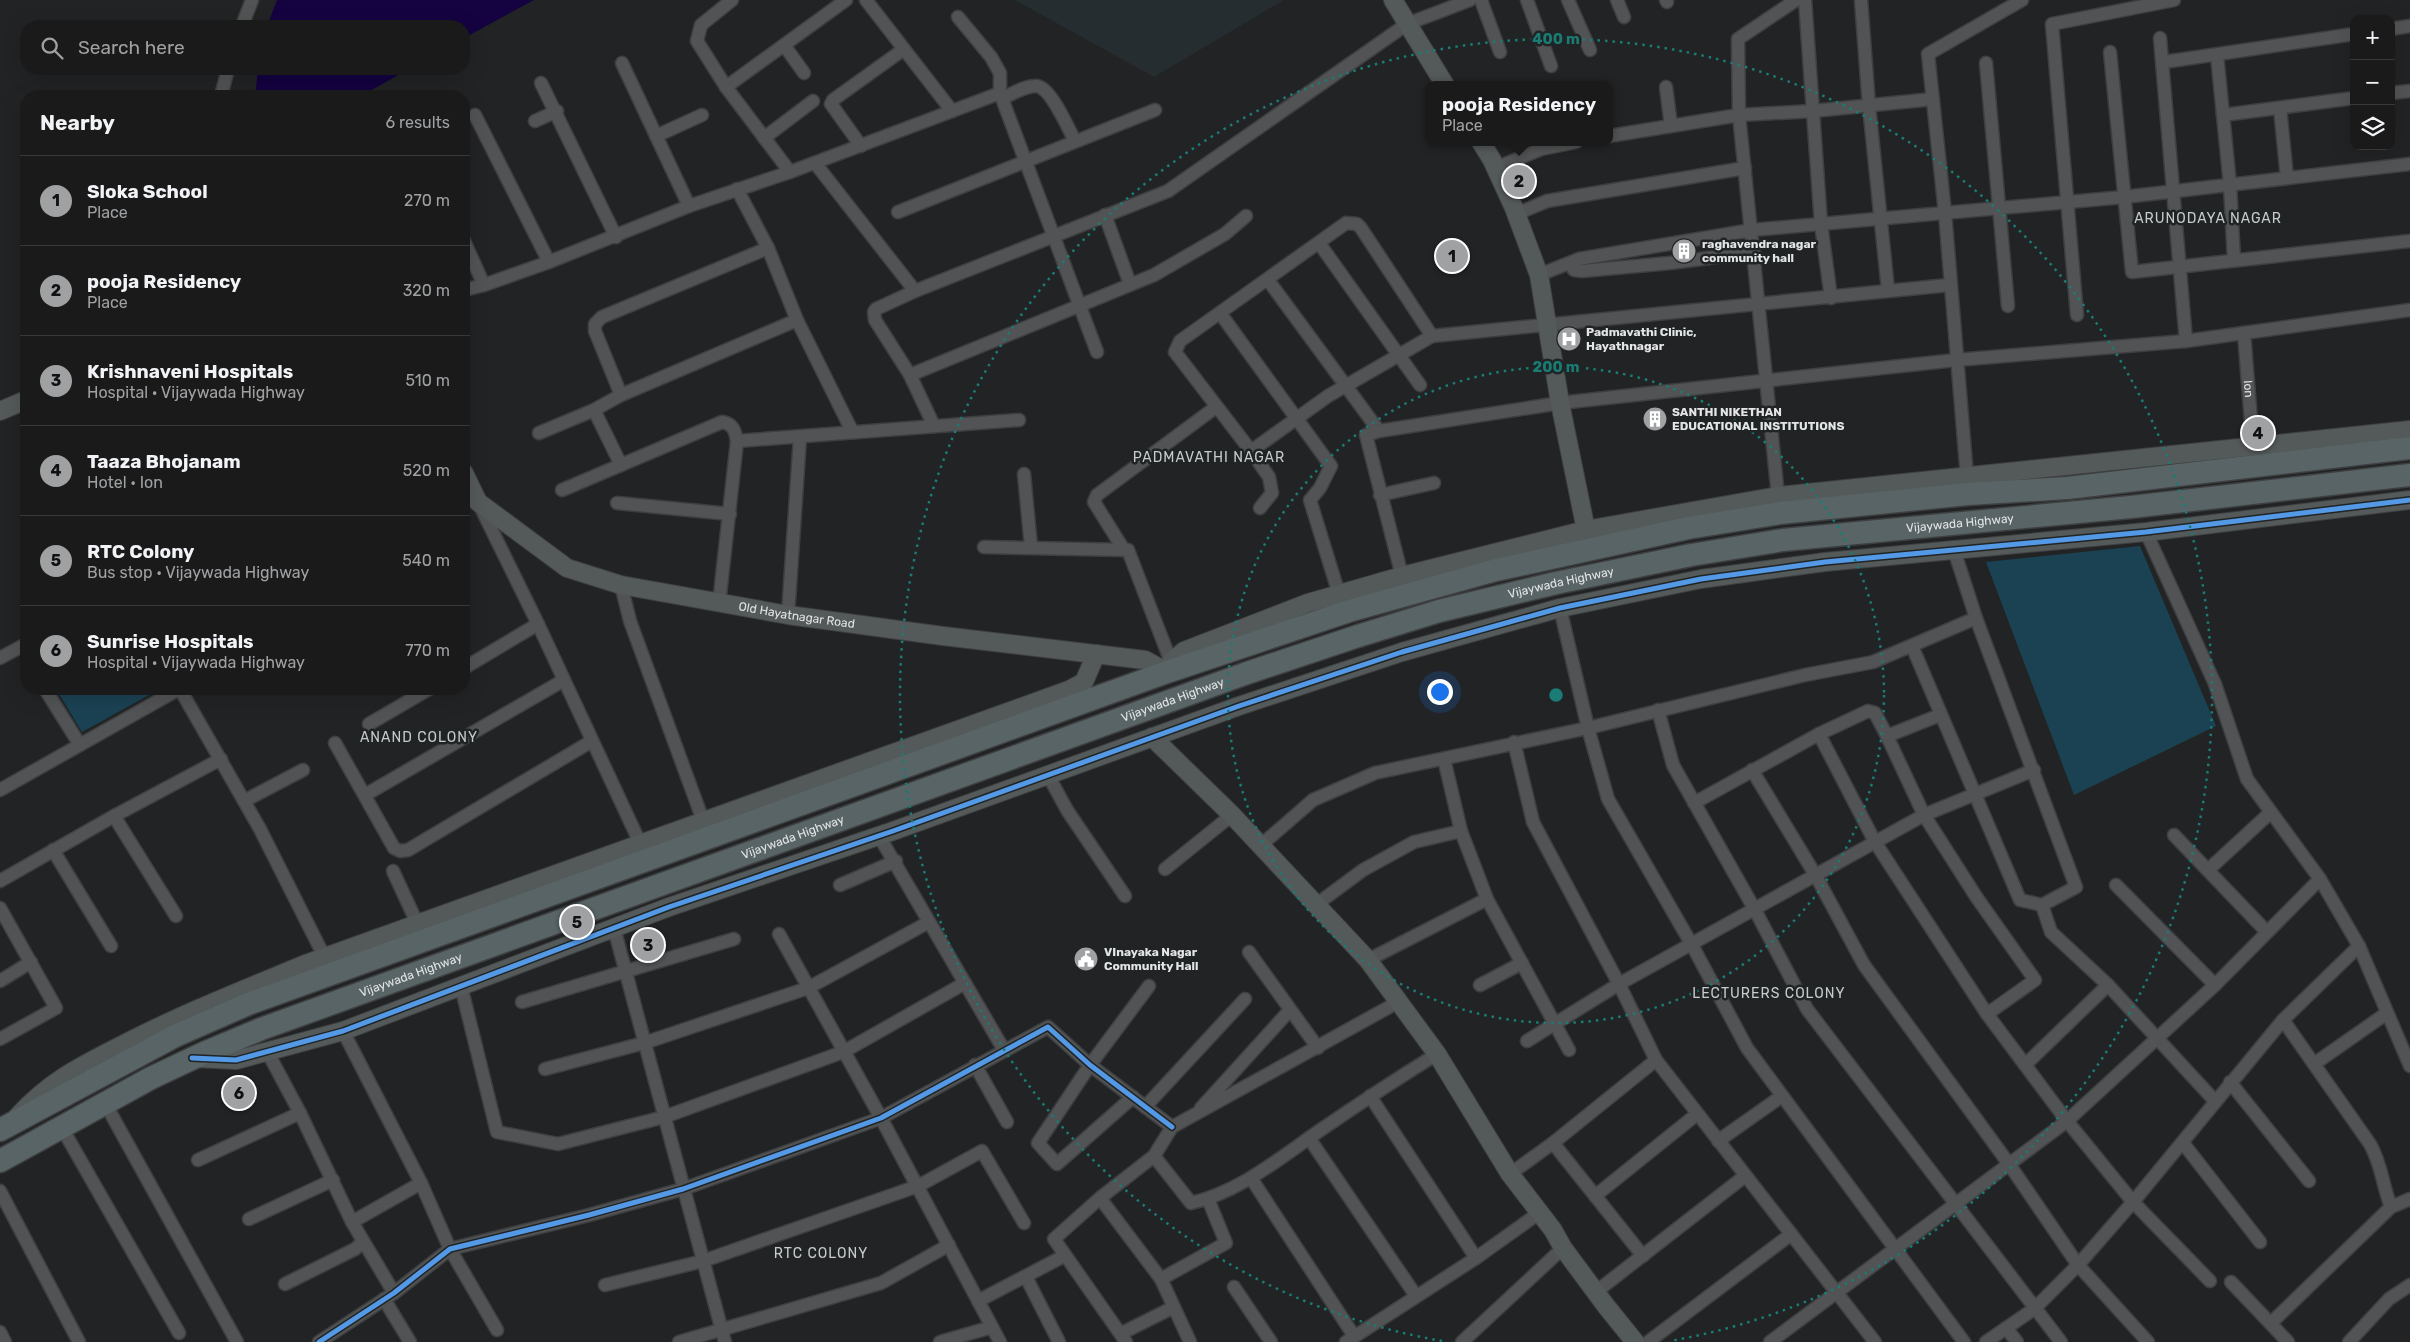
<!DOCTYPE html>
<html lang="en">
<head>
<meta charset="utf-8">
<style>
	:root { --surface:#1a1a1b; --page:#232324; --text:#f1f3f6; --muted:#9fa1a3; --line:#38383a; --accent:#9fa1a2 }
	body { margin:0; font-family:Rubik,sans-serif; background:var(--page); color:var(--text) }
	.controls { position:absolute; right:15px; top:15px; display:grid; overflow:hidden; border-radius:10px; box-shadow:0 5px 20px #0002 }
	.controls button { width:45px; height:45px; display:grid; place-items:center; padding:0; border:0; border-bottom:1px solid var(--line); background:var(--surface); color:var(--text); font:25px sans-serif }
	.you { position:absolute; left:1439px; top:691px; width:18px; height:18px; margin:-12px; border:4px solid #fff; border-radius:50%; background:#1a73e8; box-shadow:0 0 0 8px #1a73e833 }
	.badge { display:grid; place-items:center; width:32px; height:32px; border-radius:50%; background:var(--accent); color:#111; font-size:16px; font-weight:700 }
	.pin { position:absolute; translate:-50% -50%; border:2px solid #fff; box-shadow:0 1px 5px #0006 }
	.popup { position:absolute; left:1425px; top:81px; width:188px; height:65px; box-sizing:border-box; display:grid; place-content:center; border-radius:10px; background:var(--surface); filter:drop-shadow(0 1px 4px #0005); font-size:16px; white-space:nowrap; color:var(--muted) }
	.popup b { font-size:19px; color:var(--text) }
	.popup::after { content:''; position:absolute; left:50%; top:100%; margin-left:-10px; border:10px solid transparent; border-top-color:var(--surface) }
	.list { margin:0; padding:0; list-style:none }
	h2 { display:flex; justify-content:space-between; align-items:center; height:65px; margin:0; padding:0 20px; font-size:21px }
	h2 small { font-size:16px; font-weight:400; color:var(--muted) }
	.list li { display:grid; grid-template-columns:32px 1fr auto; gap:15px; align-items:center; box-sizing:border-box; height:90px; padding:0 20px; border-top:1px solid var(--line) }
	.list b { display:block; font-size:19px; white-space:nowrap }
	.list p { margin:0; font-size:16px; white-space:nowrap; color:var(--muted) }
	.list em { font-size:16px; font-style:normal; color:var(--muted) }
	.icon { flex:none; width:28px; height:28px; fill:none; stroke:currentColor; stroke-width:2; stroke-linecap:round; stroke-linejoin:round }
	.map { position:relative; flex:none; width:2410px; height:1342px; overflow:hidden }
	.search { position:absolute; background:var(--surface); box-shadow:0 5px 20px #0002; left:20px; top:20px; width:450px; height:55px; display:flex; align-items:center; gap:12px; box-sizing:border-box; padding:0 18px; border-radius:20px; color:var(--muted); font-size:19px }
	.panel { position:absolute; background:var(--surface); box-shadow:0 5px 20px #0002; left:20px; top:90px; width:450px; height:605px; border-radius:20px }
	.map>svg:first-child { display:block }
	.built { fill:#252d30 }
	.green { fill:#1b4253 }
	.water { fill:#140340 }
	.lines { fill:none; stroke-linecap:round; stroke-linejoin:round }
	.street-casing { stroke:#3e3f40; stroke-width:15 }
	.secondary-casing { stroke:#3e3f40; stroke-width:20 }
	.highway-casing { stroke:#3e3f40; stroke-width:25 }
	.street { stroke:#525354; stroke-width:12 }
	.secondary { stroke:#545959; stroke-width:18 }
	.highway { stroke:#586465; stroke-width:22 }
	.cycleway-casing { stroke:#212425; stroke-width:8 }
	.cycleway { stroke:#5399e6; stroke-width:5 }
	.ring { fill:none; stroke:#1a7c74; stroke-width:2.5; stroke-dasharray:2.5 5 }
	.labels { text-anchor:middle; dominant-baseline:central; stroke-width:5; stroke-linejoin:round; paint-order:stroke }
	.poi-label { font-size:12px; font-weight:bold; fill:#e3e5e6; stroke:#212425; text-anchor:start }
	.street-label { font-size:12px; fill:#e3e5e6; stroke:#212425 }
	.neighbourhood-label { font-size:14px; letter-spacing:1px; fill:#c8cbcd; stroke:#212425 }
	.centre { fill:#1a7c74; stroke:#212425; stroke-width:2.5 }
	.ring-label { font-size:15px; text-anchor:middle; font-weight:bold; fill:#1a7c74; stroke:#212425; stroke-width:5; stroke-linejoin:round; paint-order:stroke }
</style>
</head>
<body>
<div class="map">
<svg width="2410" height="1342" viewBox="0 0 2410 1342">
	<rect width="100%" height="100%" fill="#222324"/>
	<path class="built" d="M1015,0H1284L1154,77Z"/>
	<path class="green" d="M2140,546L2216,726L2074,795L1986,562Z
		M56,689H160L82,732Z"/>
	<path class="water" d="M277,0H534L464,38V26H267Z
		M258,69H409L361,96H255Z"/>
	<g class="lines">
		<defs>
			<g id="street">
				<path d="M732,0L701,25L697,41L726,87L790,172"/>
				<path d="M866,0L952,111"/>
				<path d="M1481,0L1500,52"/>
				<path d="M1527,0L1551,66"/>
				<path d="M1568,0L1590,50"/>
				<path d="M1617,0L1624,17"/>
				<path d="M1666,0L1667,2"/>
				<path d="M1805,0L1821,224L1831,298"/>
				<path d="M1861,0L1869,106L1888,290"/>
				<path d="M958,17L991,57L1000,73V93"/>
				<path d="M242,26L252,0"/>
				<path d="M2391,29L2410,26"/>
				<path d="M2160,38L2186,341"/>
				<path d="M784,45L804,73"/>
				<path d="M2110,52L2132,272L2410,241"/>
				<path d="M2217,55L2230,185L2234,260"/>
				<path d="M2164,62L2354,34"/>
				<path d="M622,63L689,206"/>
				<path d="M1986,63L2008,306"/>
				<path d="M541,83L616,237"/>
				<path d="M726,87L846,0"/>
				<path d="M1666,87L1671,126"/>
				<path d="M2391,93L2410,91"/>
				<path d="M221,96L228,69"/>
				<path d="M1003,98C1012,94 1026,85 1037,86C1051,88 1068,128 1075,141"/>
				<path d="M2280,108L2287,178"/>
				<path d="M475,115L549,262"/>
				<path d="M2223,115L2354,98"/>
				<path d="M535,121L557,111"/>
				<path d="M656,136L702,115"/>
				<path d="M1609,136L1739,115L1813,111L1933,99"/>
				<path d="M764,138L813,101"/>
				<path d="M861,146L831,104L833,100L904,49"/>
				<path d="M815,163L915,291"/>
				<path d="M1496,168L1541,149L1576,142"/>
				<path d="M737,189L768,248L797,320L852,431"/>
				<path d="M898,212L1155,110"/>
				<path d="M1516,214L1547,201L1745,168"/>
				<path d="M1105,215L1130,284"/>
				<path d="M464,241L484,285"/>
				<path d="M1319,243L1420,385"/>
				<path d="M1570,264L1574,270L1582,271L1670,263L1754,252"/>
				<path d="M1539,275L1579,259L1752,230L2124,197L2410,164"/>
				<path d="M1268,280L1379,431"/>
				<path d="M464,290L484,285L549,262L689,206L790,172L1000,93L1097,352"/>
				<path d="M1220,313L1331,466L1320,488L1310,500L1339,594"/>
				<path d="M2077,315L2052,24L2174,0"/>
				<path id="s1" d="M2244,333L2253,446"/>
				<path d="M910,375L1154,275L1225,234L1246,216"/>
				<path d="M621,395L595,331V324L602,317L768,248"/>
				<path d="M934,426L910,375L875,320L874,312L876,309L915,291L1168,191L1407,24L1470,0"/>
				<path d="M539,433L594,410"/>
				<path d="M737,441L1019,420"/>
				<path d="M1251,451L1175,352L1180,341L1346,223L1357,224L1361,228L1432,336"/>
				<path d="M621,465L594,410L621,395L797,320"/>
				<path d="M1024,474L1031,547"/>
				<path d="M1967,477L1945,213L1928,54L2022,0"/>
				<path d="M562,490L722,422C733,424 735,430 737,441L719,604"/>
				<path d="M1380,495L1434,483"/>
				<path d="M1778,496L1739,115L1738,39L1796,0"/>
				<path d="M617,503L730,514"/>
				<path d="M479,504L538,624L641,845"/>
				<path d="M1260,508L1272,493L1269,477L1251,451L1328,396L1432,336L1949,285"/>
				<path d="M2146,532L2215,684L2247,779L2320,879L2359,946L2410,1066"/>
				<path d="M984,547L1128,550L1171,662"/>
				<path d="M1124,550L1094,502L1097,495L1216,407"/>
				<path d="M1402,576L1366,435L1379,431L1560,403L1956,360L2186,341L2410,310"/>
				<path d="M621,585L630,621L704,823"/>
				<path d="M1560,608L1588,728L1608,799L1692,945L1747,1048L1964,1342"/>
				<path d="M788,615L800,437"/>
				<path d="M1912,646L2020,900L2042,905L2076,887L1976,618L1954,550"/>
				<path d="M0,658L26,644"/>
				<path d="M464,668L538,624"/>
				<path d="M45,689L80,745"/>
				<path d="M180,689L260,829L328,964"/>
				<path d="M1658,710L1673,765L1755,910L1807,1009L2061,1342"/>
				<path d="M369,724L429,689"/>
				<path d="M1819,734L1875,842L1987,1014L2067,1121L2133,1202L2210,1281"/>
				<path d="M1887,736L1924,815L1977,898L2035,980L1987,1014"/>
				<path d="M1514,742L1533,822L1619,984L1656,1060L1875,1342"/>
				<path d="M335,743L394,848L400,851L408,850L592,741"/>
				<path d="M1444,759L1461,831L1487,899L1569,1050"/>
				<path d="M1752,770L1816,876L1864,965L2009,1164L2078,1265L2148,1342"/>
				<path d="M1048,775L1067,810L1125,896"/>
				<path d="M0,790L179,689"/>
				<path d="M365,795L564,680"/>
				<path d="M244,801L303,770"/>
				<path d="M1694,803L1819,734L1868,711L1875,713L1887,736L1940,715"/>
				<path d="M114,816L176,916"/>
				<path d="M2174,835L2266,931"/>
				<path d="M879,836L1004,1050"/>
				<path d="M1260,846L1313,800L1375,773L1588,728L1805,675L1873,662L1976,618"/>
				<path d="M53,850L111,946"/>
				<path d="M1165,869L1232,815"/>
				<path d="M2208,870L2271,812"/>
				<path d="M393,871L418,925"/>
				<path d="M0,881L114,816L221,759"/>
				<path d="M840,885L896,861"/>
				<path d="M2116,885L2215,985"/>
				<path d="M1317,904L1363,870L1414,842L1461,831"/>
				<path d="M2042,905L2051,932L2108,985L2215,1101"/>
				<path d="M0,908L56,1008L0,1039"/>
				<path d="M614,928L725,1342"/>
				<path d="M779,934L881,1118L1000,1342"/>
				<path d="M1249,952L1318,1048"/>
				<path d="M1368,960L1487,899"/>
				<path d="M0,981L31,962"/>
				<path d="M1480,985L1522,963"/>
				<path d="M461,986L497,1132L558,1144L664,1117L843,1052L965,983"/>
				<path d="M522,1002L734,939"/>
				<path d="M2283,1020L2370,1144C2382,1165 2382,1184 2391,1207"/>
				<path d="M343,1031L421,1183L450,1249L497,1330"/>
				<path d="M1527,1041L1619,984L1924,815L2034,770"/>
				<path d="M268,1053L300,1113L352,1222L421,1183"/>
				<path d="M2314,1064L2387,1013"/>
				<path d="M975,1065L1007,1122"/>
				<path d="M2025,1065L2108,985"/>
				<path d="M545,1069L644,1043L808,988L929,922"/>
				<path d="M2230,1082L2309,1181"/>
				<path d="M1370,1096L1476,1258"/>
				<path d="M1133,1097L1057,1164L1038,1143L1090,1065L1149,986"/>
				<path d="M105,1103L237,1342"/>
				<path d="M1145,1107L1245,999"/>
				<path d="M1201,1108L1290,1010"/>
				<path d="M62,1128L179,1333"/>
				<path d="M1309,1138L1416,1296"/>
				<path d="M1718,1141L1782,1096"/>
				<path d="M1553,1143L1643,1256"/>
				<path d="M2183,1143L2260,1242"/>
				<path d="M1154,1156L1191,1203C1240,1192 1281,1157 1322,1129C1360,1103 1398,1078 1437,1054"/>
				<path d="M198,1160L300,1113"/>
				<path d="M1510,1174L1553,1143L1656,1060"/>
				<path d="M1251,1178L1354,1336"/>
				<path d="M0,1191L79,1342"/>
				<path d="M1595,1196L1697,1114"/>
				<path d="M1100,1198L1161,1279L1190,1342"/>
				<path d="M249,1219L333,1180"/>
				<path d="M352,1222L394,1293"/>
				<path d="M1026,1277L1059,1342"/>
				<path d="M1161,1279L1226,1243L1208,1199"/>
				<path d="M2231,1282L2288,1342"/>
				<path d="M285,1284L355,1249L363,1242"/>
				<path d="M605,1285L703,1261L918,1186L982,1151L1024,1223"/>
				<path d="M1234,1287L1271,1342"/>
				<path d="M1597,1291L1745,1176"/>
				<path d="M384,1299L410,1342"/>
				<path d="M978,1301L1064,1256"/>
				<path d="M2271,1323L2391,1207L2410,1199"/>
				<path d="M2006,1328L2017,1342"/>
				<path d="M0,1332L5,1342"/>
				<path d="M1122,1333L1174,1307"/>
				<path d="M319,1342L394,1293L450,1249L589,1215L683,1189L881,1118L1048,1027L1090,1065L1172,1127"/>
				<path d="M679,1342L881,1283L949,1245"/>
				<path d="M940,1342L992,1327"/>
				<path d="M1126,1342L1054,1239L1100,1198L1154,1156L1172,1127L1400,1001"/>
				<path d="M1346,1342L1476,1258L1539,1213"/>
				<path d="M1462,1342L1563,1248"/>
				<path d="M1648,1342L1790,1235"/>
				<path d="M1770,1342L2067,1121L2215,985L2320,879"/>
				<path d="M1986,1342L2034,1309L2078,1265L2133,1202L2283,1020L2359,946"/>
				<path d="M2349,1342L2389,1299L2410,1285"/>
			</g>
			<g id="secondary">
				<path d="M1393,0L1445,85"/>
				<path d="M1481,142L1492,160L1514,208L1539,275L1560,403L1586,530"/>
				<path d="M0,411L26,400"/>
				<path id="s2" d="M464,473L478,502L567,568L621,585L788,615L943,636L1145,660L1167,672L1171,662L1184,651L1308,603L1402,576L1586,530L1778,496L2410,430"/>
				<path d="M1152,737L1232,815L1368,960L1437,1054L1510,1174L1553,1230L1563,1248L1606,1306L1635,1342"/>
				<path d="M194,1058L236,1060L343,1031L669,907L893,831L1239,706L1402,652L1560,608L1701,579L1825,562L2146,532L2410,500"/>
				<path d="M17,1117C51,1080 81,1066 124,1044C182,1014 243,990 303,965L1069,690L1084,682L1096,654"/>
			</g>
			<g id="highway">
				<path d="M0,1130L175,1036L248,1004L1167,672L1349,611L1496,570L1688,528L1780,513L1968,494L2067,488L2410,448"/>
				<path id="s3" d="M0,1161L151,1078L204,1053L261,1029L1247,673L1358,636L1439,611L1556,583L1691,555L1783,540L2131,507L2410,475"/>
			</g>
		</defs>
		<use href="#street" class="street-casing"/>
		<use href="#secondary" class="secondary-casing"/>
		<use href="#highway" class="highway-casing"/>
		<use href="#street" class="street"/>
		<use href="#secondary" class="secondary"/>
		<use href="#highway" class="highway"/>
		<defs>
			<path id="cycleway" d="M192,1058L236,1060L343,1031L669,907L893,831L1239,706L1402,652L1560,608L1701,579L1825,562L2146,532L2410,500
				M319,1342L394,1293L450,1249L589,1215L683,1189L881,1118L1048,1027L1090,1065L1172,1127"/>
		</defs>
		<use href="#cycleway" class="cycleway-casing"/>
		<use href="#cycleway" class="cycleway"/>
	</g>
	<g class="ring">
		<circle cx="1556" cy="695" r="328"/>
		<path d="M1442 1341A656 656 0 1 1 1670 1341"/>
	</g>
	<defs>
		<symbol id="building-disc" viewBox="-11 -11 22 22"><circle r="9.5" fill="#9fa1a2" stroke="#212425"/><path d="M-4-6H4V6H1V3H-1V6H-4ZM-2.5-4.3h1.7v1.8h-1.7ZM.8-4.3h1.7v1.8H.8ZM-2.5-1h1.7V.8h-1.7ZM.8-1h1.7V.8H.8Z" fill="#fff"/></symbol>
		<symbol id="hospital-disc" viewBox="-11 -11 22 22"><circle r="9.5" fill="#9fa1a2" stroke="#212425"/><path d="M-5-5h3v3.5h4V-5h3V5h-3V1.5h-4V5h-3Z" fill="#fff"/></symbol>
		<symbol id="civic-disc" viewBox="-11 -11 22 22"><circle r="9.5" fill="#9fa1a2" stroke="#212425"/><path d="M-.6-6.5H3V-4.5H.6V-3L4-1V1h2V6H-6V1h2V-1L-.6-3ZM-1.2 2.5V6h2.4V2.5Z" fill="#fff"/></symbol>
	</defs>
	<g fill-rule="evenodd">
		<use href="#building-disc" x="1670" y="237" width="28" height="28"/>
		<use href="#hospital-disc" x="1555" y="325" width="28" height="28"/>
		<use href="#building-disc" x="1641" y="405" width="28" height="28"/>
		<use href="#civic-disc" x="1072" y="945" width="28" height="28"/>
	</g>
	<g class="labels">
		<g class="poi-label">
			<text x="1702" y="244">raghavendra nagar<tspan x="1702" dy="14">community hall</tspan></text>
			<text x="1586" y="332">Padmavathi Clinic,<tspan x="1586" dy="14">Hayathnagar</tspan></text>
			<text x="1672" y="412">SANTHI NIKETHAN<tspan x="1672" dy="14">EDUCATIONAL INSTITUTIONS</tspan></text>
			<text x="1104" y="952">VInayaka Nagar<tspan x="1104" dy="14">Community Hall</tspan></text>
		</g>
		<g class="street-label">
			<text stroke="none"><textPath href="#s1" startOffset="56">Ion</textPath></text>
			<text stroke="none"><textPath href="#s3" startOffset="2072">Vijaywada Highway</textPath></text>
			<text stroke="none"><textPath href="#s3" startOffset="1668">Vijaywada Highway</textPath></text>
			<text stroke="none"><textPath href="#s2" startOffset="378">Old Hayatnagar Road</textPath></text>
			<text stroke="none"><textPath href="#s3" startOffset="1262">Vijaywada Highway</textPath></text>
			<text stroke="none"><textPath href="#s3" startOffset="858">Vijaywada Highway</textPath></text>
			<text stroke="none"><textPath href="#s3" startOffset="452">Vijaywada Highway</textPath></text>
		</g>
		<g class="neighbourhood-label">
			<text x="2208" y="218">ARUNODAYA NAGAR</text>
			<text x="1209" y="457">PADMAVATHI NAGAR</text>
			<text x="419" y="737">ANAND COLONY</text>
			<text x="1769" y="993">LECTURERS COLONY</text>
			<text x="821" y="1253">RTC COLONY</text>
		</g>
	</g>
	<circle cx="1556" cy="695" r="8" class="centre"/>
	<g class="ring-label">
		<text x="1556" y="44">400 m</text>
		<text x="1556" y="372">200 m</text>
	</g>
</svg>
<div class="controls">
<button>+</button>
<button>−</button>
<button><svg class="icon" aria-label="layers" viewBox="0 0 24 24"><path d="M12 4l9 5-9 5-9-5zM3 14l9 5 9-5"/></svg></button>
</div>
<div class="you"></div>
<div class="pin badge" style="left:1452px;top:256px">1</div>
<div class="pin badge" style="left:1519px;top:181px">2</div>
<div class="popup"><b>pooja Residency</b>Place</div>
<div class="pin badge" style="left:648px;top:945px">3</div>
<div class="pin badge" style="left:2258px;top:433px">4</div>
<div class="pin badge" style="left:577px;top:922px">5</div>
<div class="pin badge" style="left:239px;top:1093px">6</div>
<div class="search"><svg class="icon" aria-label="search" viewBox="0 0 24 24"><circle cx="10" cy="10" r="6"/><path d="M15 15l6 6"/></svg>Search here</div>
<section class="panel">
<h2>Nearby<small>6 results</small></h2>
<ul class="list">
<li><span class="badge">1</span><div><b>Sloka School</b><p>Place</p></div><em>270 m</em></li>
<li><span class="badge">2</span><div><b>pooja Residency</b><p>Place</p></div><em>320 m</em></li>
<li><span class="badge">3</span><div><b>Krishnaveni Hospitals</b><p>Hospital · Vijaywada Highway</p></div><em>510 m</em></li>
<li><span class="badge">4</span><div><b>Taaza Bhojanam</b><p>Hotel · Ion</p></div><em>520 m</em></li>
<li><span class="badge">5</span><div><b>RTC Colony</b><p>Bus stop · Vijaywada Highway</p></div><em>540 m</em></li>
<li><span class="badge">6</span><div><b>Sunrise Hospitals</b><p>Hospital · Vijaywada Highway</p></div><em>770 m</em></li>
</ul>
</section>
</div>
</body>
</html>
